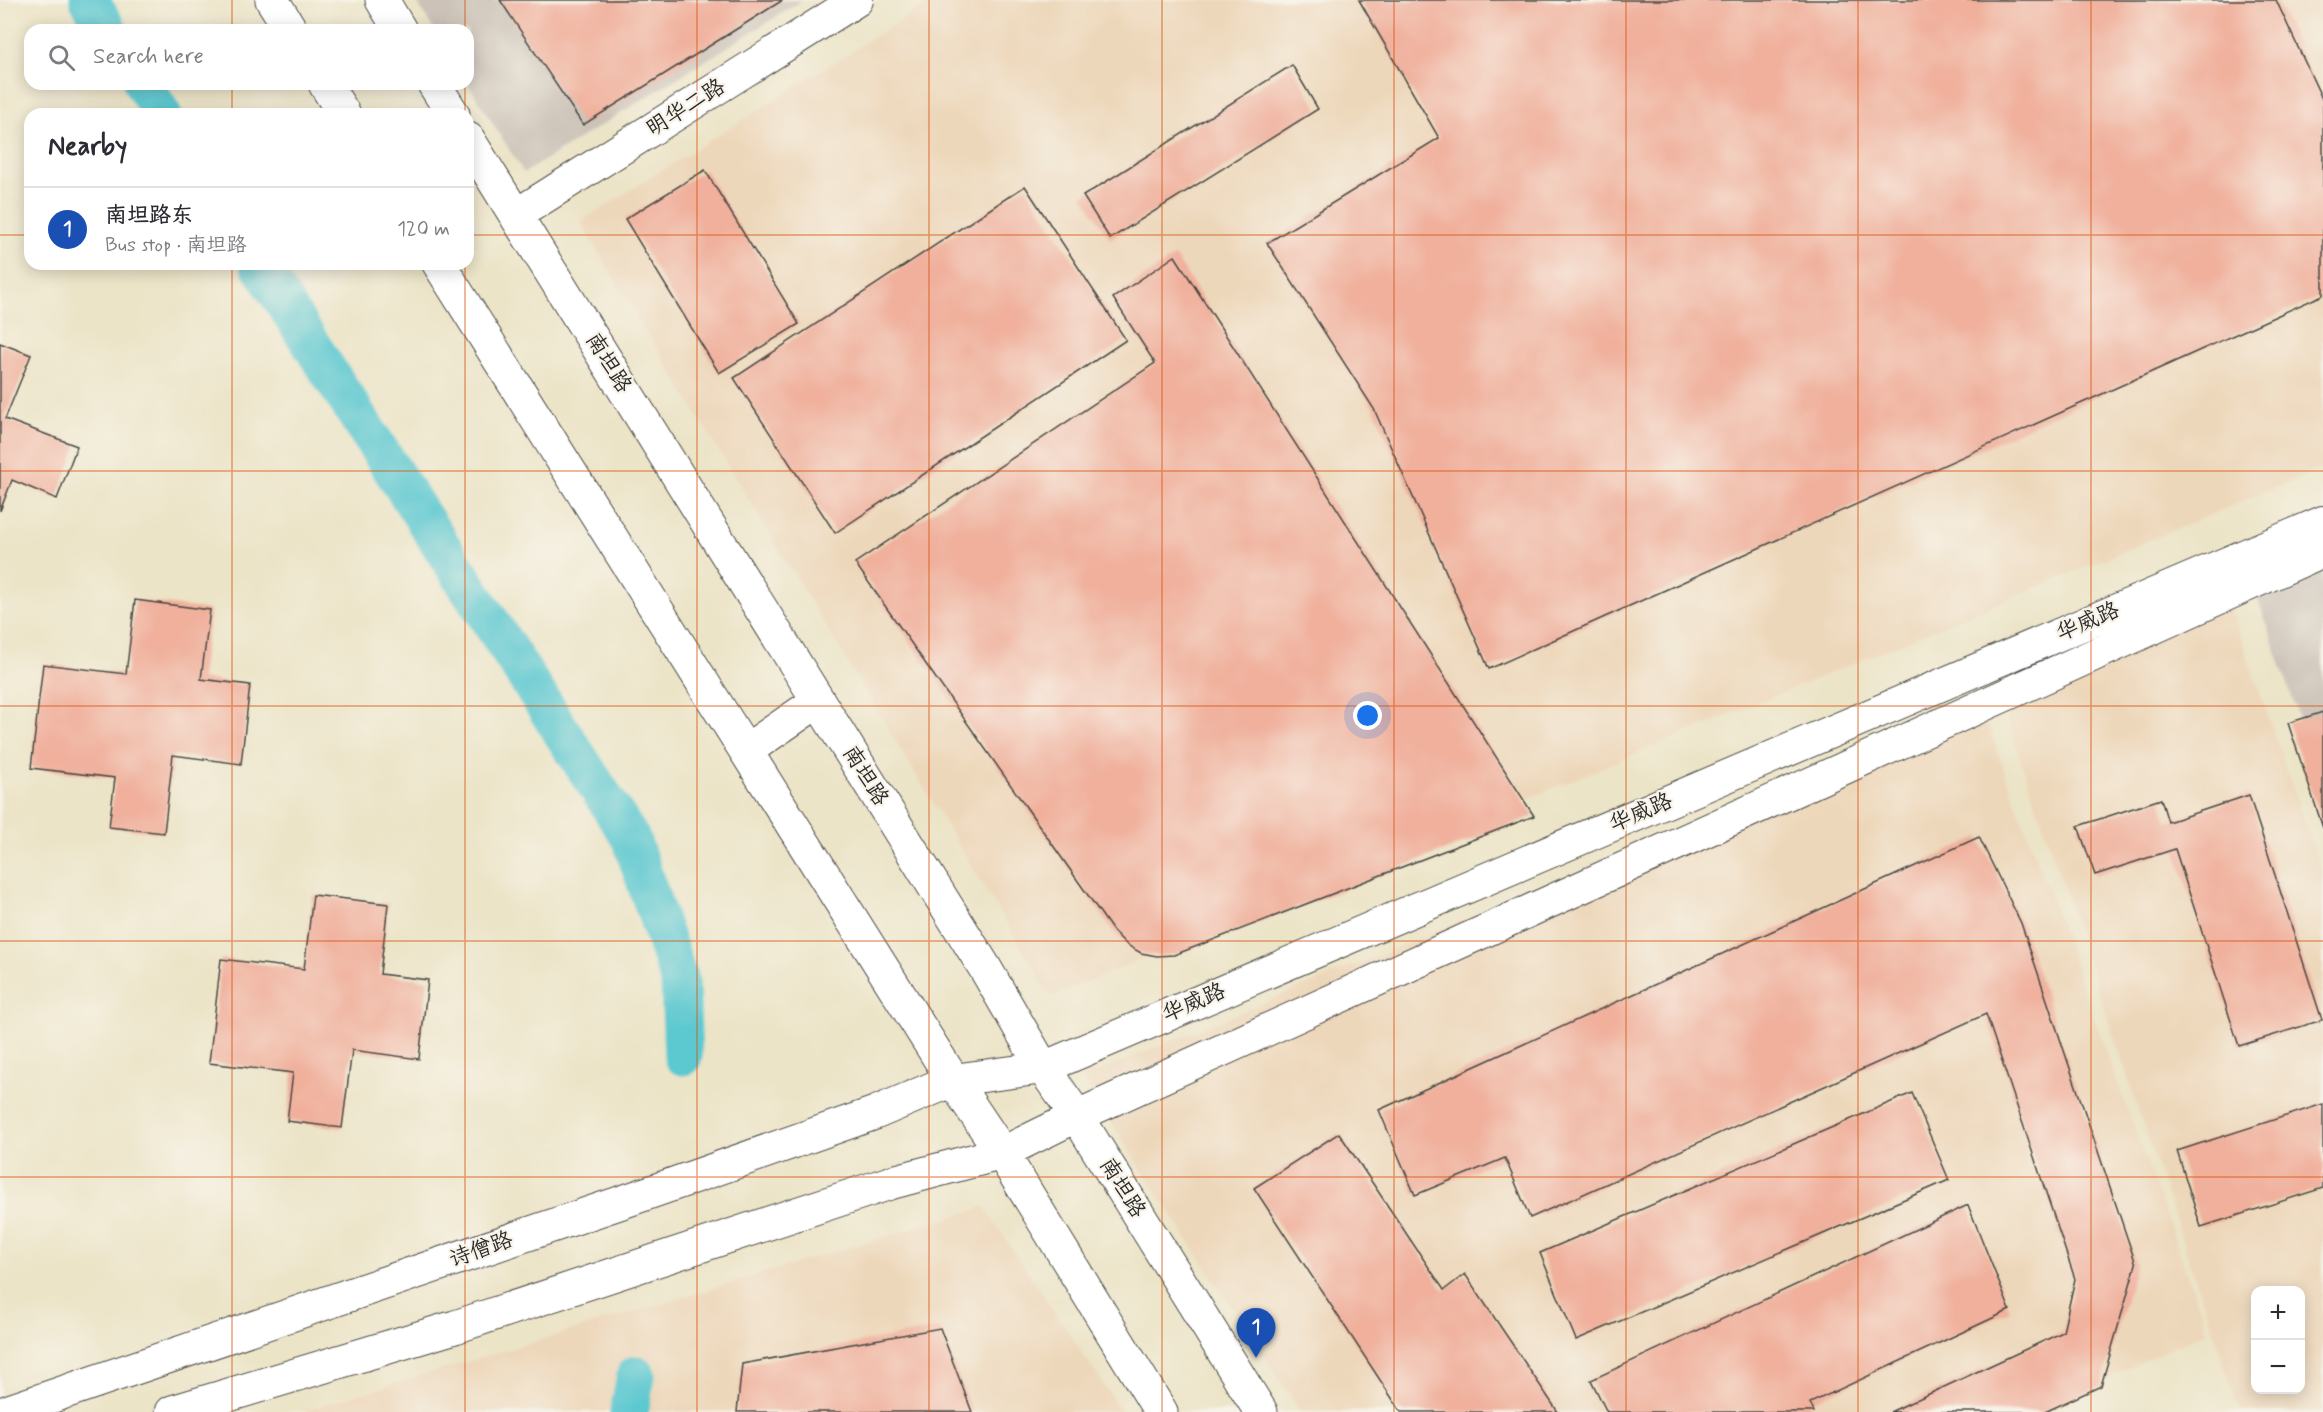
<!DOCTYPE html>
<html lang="en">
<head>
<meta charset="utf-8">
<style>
	:root { --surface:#fff; --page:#f7f7f7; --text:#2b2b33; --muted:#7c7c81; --line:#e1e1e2; --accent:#0f766e }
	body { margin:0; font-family:Mynerve,"LXGW WenKai TC",sans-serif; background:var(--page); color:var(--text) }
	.controls { position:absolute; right:18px; bottom:18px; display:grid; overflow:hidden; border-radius:12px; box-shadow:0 3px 15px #0003 }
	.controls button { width:54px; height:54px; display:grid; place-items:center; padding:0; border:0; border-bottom:2px solid var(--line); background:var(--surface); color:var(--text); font:30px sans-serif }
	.you { position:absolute; left:1368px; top:716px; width:21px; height:21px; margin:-15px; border:4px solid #fff; border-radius:50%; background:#1a73e8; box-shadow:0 0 0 9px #1a73e833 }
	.badge { display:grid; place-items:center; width:39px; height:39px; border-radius:50%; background:var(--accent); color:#fff; font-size:20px; font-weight:700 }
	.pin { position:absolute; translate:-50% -50px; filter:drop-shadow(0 2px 3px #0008) }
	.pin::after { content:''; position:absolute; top:32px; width:21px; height:18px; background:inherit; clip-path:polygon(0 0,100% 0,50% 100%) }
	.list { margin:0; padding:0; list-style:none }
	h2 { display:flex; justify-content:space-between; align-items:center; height:78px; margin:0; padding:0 24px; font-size:26px }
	h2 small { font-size:20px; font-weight:400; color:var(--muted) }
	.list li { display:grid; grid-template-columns:39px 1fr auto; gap:18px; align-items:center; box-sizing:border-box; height:84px; padding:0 24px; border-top:2px solid var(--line) }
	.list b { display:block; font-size:22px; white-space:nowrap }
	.list p { margin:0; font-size:20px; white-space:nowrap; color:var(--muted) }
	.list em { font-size:20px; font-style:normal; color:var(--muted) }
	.icon { flex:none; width:33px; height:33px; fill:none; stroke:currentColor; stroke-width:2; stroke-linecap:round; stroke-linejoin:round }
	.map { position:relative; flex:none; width:2323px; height:1412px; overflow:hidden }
	.search { position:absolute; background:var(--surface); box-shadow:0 3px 15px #0003; left:24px; top:24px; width:450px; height:66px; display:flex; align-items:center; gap:15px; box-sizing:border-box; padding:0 21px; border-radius:18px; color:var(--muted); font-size:22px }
	.panel { position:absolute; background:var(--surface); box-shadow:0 3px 15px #0003; left:24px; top:108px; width:450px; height:162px; border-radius:18px }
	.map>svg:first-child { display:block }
	.built { fill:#edd7ba; fill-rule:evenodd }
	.industrial { fill:#ccc2b8 }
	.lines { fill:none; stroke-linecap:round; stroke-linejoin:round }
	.canal { stroke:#5bc8d0; stroke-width:39 }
	.building { fill:#f0b09c }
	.minor-casing { stroke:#484742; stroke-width:34 }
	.tertiary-casing { stroke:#484742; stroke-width:35 }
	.primary-casing { stroke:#484742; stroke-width:35 }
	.minor { stroke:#fff; stroke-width:32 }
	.tertiary { stroke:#fff; stroke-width:33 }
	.primary { stroke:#fff; stroke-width:33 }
	.grid { fill:none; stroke:#d5540f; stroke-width:1.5; stroke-opacity:0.55 }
	.labels { text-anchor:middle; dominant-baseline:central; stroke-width:4.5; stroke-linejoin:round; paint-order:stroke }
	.street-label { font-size:22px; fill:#2b2b2b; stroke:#f7f3e8 }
</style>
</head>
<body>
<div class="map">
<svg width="2323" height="1412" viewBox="0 0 2323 1412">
	<rect width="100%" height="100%" fill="#f7f3e8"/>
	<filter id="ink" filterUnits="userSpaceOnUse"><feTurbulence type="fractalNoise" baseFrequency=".0167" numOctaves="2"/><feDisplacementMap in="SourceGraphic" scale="12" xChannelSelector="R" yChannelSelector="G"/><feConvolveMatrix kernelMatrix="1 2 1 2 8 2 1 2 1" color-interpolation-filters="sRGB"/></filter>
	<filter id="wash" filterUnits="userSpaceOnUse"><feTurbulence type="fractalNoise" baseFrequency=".008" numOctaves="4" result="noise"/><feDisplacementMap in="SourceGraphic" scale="24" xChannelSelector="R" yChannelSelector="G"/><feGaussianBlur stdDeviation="1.35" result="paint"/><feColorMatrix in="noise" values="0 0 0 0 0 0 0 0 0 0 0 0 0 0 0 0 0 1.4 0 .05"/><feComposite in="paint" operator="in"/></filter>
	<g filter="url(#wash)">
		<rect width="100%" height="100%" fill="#ece4c7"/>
		<path class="built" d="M933,0H2323V468L1051,997L580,222Z
			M2224,589L2323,875V1412H2240L1996,686ZM2256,1290H2300V1390H2256Z
			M1981,706L2208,1331L2035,1412H1301L1082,1078Z
			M984,1207L1122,1412H300Z"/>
		<path class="industrial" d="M416,0H803L524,173L468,84V30H434Z
			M2323,551V787L2252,582Z"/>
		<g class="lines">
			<path class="canal" d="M89,0L108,30
				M143,84L162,114
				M259,264L631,839L680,982L683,1056
				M629,1412L636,1375"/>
		</g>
		<g id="blocks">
			<path class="building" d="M500,0H783L583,125Z
				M1359,0H2276L2323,101V295L1489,669L1374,409L1267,243L1439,138Z
				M1292,65L1318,109L1110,239L1083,196Z
				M705,170L799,324L719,373L625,219Z
				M1025,186L1126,340L835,533L734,378Z
				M1175,256L1534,816L1174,955L1157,956L1141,953L1127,945L1113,931L855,563L1155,363L1113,298Z
				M0,343L31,355L5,419L77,446L57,499L12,480L0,511Z
				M135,600L210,610L201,679L250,685L241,764L173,755L164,833L109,827L115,778L31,768L43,664L126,674Z
				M2323,712V828L2288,723Z
				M2249,795L2322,1020L2239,1046L2175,849L2095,875L2078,826L2161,799L2168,822Z
				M1979,837L2021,923L2136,1264L2101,1386L2045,1412H1890L2063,1332L2075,1279L1986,1014L1530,1218L1505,1158L1415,1195L1379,1110Z
				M313,895L388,904L380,974L428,980L419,1059L352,1050L342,1128L287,1121L293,1073L209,1063L221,959L304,969Z
				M1912,1093L1949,1180L1576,1340L1540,1253Z
				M2323,1104V1188L2201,1227L2177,1151Z
				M1339,1133L1444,1290L1465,1274L1558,1412H1401L1254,1188Z
				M1968,1205L2010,1310L1810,1403L1814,1412H1607L1591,1380Z
				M940,1328L972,1412H737L742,1364Z"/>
		</g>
	</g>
	<g filter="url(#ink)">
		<use href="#blocks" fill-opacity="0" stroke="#484742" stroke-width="1.5"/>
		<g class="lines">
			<defs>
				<path id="minor" d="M516,215L857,0
					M953,1080L1043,1068L2323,522
					M1002,1153L1077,1116L2323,551"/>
				<path id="tertiary" d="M6,1412L631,1199L875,1113L953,1080
					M172,1412L455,1327L893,1182L1002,1153"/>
				<path id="primary" d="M272,0L291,30
					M382,0L400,30
					M325,84L344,114
					M434,84L453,114
					M468,139L985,968L1043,1068L1077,1116L1261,1412
					M439,264L953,1080L1002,1153L1161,1412
					M747,750L818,701"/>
			</defs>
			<use href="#minor" class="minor-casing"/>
			<use href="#tertiary" class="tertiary-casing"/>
			<use href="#primary" class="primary-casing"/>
			<use href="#minor" class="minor"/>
			<use href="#tertiary" class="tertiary"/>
			<use href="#primary" class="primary"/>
		</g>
	</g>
	<path class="grid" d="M232,0V30M465,0V30M697,0V1412M929,0V1412M1162,0V1412M1394,0V1412M1626,0V1412M1858,0V1412M2091,0V1412M232,84V114M465,84V114M0,235H30M468,235H2323M232,264V1412M465,264V1412M0,471H2323M0,706H2323M0,941H2323M0,1177H2323"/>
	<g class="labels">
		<g class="street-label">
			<text transform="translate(686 108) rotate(-32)">明华二路</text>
			<text transform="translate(608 363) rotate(58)">南坦路</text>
			<text transform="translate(2088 622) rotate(-23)">华威路</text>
			<text transform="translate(865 776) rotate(58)">南坦路</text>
			<text transform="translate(1641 813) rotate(-23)">华威路</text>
			<text transform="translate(1194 1003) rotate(-23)">华威路</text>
			<text transform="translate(1122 1188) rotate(58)">南坦路</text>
			<text transform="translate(481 1250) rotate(-19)">诗僧路</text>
		</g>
	</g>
</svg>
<div class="controls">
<button>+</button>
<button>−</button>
</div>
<div class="you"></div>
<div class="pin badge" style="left:1256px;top:1358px;background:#1a4fb4">1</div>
<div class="search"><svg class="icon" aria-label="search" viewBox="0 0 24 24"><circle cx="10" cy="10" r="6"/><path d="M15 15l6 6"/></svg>Search here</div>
<section class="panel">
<h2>Nearby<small></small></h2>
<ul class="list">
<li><span class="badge" style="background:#1a4fb4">1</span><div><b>南坦路东</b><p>Bus stop · 南坦路</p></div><em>120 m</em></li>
</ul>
</section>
</div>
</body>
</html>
